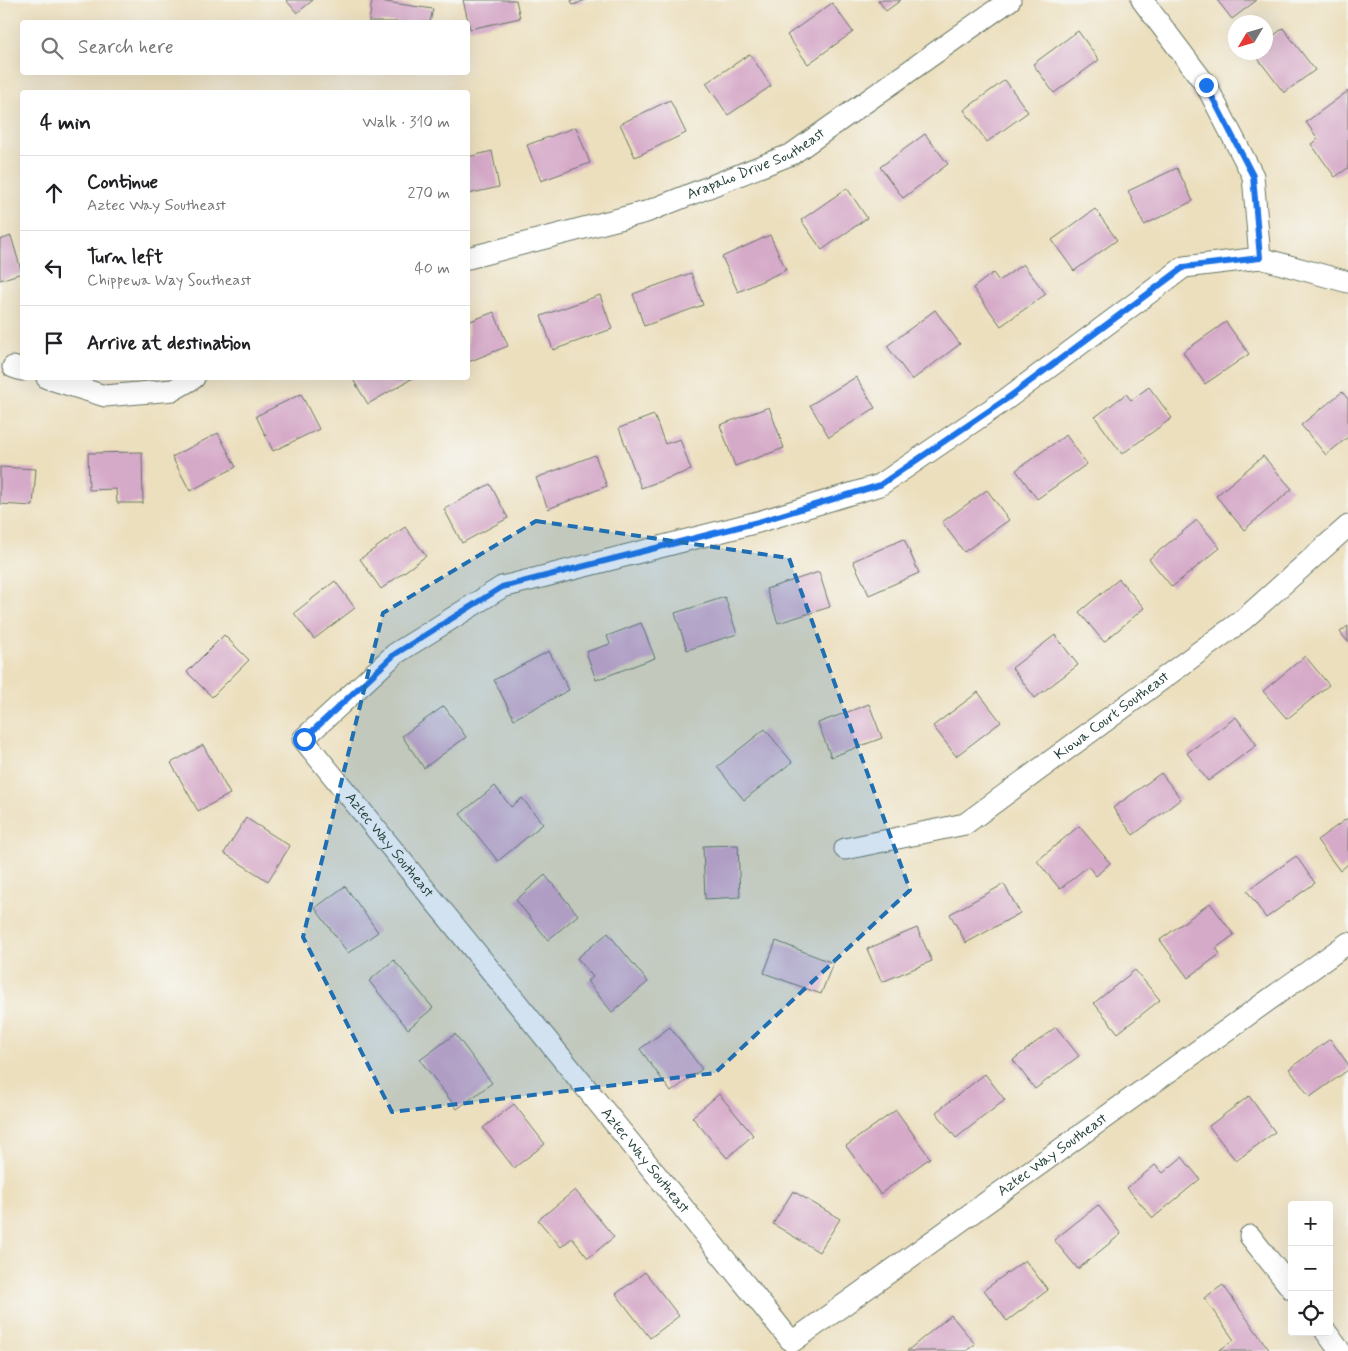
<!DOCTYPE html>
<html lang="en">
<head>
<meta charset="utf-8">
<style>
	:root { --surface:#fff; --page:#f6f6f6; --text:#202124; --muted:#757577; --line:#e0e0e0 }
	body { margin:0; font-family:Mynerve,sans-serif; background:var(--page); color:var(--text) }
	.controls { position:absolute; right:15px; bottom:15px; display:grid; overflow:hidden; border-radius:5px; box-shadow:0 5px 20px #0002 }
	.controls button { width:45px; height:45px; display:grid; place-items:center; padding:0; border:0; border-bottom:1px solid var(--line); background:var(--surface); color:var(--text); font:25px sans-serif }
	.compass { position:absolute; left:1228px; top:15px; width:45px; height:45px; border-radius:50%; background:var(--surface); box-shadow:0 5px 20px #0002; rotate:232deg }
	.stop { position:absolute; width:15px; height:15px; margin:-11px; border:4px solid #1a73e8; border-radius:50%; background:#fff }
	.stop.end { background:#1a73e8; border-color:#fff; box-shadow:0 1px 5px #0008 }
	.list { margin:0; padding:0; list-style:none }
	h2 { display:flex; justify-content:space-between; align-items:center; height:65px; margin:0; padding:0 20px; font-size:21px }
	h2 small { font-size:16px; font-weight:400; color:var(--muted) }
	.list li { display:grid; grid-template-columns:32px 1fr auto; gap:15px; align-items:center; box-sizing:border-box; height:75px; padding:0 20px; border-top:1px solid var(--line) }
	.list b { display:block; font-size:19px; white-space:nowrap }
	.list p { margin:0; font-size:16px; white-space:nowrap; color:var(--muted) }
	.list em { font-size:16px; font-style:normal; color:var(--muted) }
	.icon { flex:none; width:28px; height:28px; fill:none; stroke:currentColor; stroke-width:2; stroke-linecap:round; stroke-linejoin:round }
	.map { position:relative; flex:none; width:1348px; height:1351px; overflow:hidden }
	.search { position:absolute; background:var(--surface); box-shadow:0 5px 20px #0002; left:20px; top:20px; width:450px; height:55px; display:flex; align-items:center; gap:12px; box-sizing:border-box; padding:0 18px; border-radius:5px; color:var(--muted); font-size:19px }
	.panel { position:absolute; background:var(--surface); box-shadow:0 5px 20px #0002; left:20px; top:90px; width:450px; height:290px; border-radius:5px }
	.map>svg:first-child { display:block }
	.building { fill:#d5a9c8 }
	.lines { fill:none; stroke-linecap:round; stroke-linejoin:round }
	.street-casing { stroke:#677664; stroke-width:23 }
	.street { stroke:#fff; stroke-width:21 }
	.route { stroke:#1a73e8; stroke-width:6 }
	.marked { fill:#1f6fb2; fill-opacity:0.2; stroke:#1f6fb2; stroke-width:4; stroke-dasharray:10 6; stroke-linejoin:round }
	.labels { text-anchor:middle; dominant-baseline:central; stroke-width:5; stroke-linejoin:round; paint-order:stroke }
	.street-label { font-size:15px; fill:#1f3d34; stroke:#f6f6f2 }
</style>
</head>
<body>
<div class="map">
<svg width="1348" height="1351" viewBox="0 0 1348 1351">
	<rect width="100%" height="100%" fill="#f6f6f2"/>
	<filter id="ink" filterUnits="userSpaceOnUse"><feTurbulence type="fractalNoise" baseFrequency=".02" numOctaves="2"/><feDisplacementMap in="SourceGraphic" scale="10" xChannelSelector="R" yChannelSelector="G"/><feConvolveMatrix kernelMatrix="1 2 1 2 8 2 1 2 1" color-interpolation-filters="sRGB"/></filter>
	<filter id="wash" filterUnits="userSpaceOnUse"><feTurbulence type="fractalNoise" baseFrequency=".0096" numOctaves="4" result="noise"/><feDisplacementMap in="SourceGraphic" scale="20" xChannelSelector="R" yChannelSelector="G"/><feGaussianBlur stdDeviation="1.12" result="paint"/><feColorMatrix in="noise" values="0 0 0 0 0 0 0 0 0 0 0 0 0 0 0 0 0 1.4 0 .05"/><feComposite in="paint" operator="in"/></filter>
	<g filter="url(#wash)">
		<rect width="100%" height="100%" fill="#ecdfbe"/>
		<g id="blocks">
			<path class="building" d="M286,0H313L297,13Z
				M372,0L433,9L430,22H369Z
				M463,0H516L520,18L470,29Z
				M571,0H586L573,5Z
				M878,0H901L886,11Z
				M1217,0H1257L1232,19Z
				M832,3L853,32L808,64L787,35Z
				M1283,28L1315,70L1284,93L1253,52H1266V42Z
				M1078,31L1099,60L1054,93L1033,64Z
				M750,54L771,86L728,115L706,83Z
				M1005,80L1028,112L987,142L964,110Z
				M1348,91V168L1335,177L1311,144L1318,139L1306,122Z
				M670,100L686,133L635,157L620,124Z
				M576,127L590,163L541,181L527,145Z
				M925,134L948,164L903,198L880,167Z
				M492,151L499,187L468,194V157Z
				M1177,168L1193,201L1144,225L1128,191Z
				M847,188L867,218L822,250L801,220Z
				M1095,209L1117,240L1074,271L1052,240Z
				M770,235L786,270L738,292L722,257Z
				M11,236L22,273L0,280V240Z
				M1023,264L1046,294L1001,326L973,288L993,273L999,281Z
				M691,273L703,305L644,326L633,294Z
				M600,295L612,329L553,350L541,316Z
				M935,310L960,344L912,380L887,346Z
				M494,312L508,346L468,362V322Z
				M1226,322L1249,354L1205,384L1183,352Z
				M856,377L875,408L829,437L810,405Z
				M352,378H413L368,404Z
				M1149,387L1172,418L1122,454L1095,417L1126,394L1131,400Z
				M1342,392L1348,399V437L1326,455L1301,425Z
				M301,394L319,429L273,451L256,416Z
				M769,407L784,448L735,466L720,425Z
				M654,415L665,444L680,439L691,470L641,488L619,428Z
				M218,433L236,467L190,491L172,457Z
				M1066,435L1087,464L1037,499L1016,470Z
				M142,452L143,503H117L116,489L89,490L88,453Z
				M595,455L607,486L548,509L536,478Z
				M1263,456L1292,489L1244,530L1216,496Z
				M0,467L36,469L33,506L0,504Z
				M490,484L508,518L462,543L444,509Z
				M987,490L1009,520L964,552L942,522Z
				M1197,520L1220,548L1172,587L1149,559Z
				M405,527L426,556L381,589L360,559Z
				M904,539L919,573L869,595L853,561Z
				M819,572L830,607L778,623L766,589Z
				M1119,579L1144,608L1104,642L1079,612Z
				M335,581L355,608L314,639L294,613Z
				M725,597L737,634L687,650L675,613Z
				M641,623L655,658L596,680L586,652L610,644L607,636Z
				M1348,626V642L1340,632Z
				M224,635L249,660L212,697L187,672Z
				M1055,635L1078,665L1035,698L1012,668Z
				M549,651L569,690L514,719L494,680Z
				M1305,656L1329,685L1287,719L1263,691Z
				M978,692L1001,722L956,756L933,726Z
				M869,704L882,738L831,757L818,723Z
				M444,706L466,737L424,768L402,736Z
				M1236,717L1257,745L1208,781L1187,753Z
				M765,729L792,762L744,800L717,767Z
				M203,745L230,794L198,811L171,763Z
				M1161,773L1181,799L1133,835L1113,808Z
				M495,786L511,807L522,798L543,824L498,861L460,814Z
				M246,818L290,846L268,881L224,853Z
				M1348,818V864L1340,871L1317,840Z
				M1079,826L1110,863L1096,876L1088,866L1060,889L1037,861Z
				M738,845L740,897L705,899L703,846Z
				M1296,856L1315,883L1266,918L1247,891Z
				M545,875L578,915L548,940L516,900Z
				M1004,884L1020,913L966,943L950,914Z
				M345,886L378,932L348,953L315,908Z
				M1210,903L1234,935L1216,948L1220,954L1188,978L1160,940Z
				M917,928L932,961L882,982L867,949Z
				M608,933L648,982L612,1012L587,981L593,977L577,958Z
				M776,941L833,963L821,994L764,973Z
				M394,960L433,1008L408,1029L369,981Z
				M1135,970L1160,1000L1118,1033L1094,1003Z
				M670,1027L702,1069L671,1092L640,1049Z
				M1056,1027L1079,1056L1035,1089L1013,1060Z
				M455,1034L492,1083L457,1109L420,1060Z
				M1330,1039L1348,1064V1070L1310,1097L1289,1069Z
				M985,1074L1005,1100L956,1138L936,1112Z
				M719,1094L753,1135L727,1158L692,1117Z
				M1249,1096L1275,1132L1236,1161L1209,1126Z
				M514,1104L545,1144L514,1168L483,1128Z
				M896,1110L930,1158L880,1194L846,1146Z
				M1182,1157L1200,1179L1153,1218L1127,1188L1155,1165L1163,1173Z
				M575,1190L614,1237L588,1258L572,1238L561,1247L538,1220Z
				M793,1191L840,1219L819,1252L773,1224Z
				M1098,1205L1121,1234L1078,1269L1054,1240Z
				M1025,1260L1048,1290L1007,1321L984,1290Z
				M645,1272L679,1316L650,1338L616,1294Z
				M1223,1285L1270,1351H1218L1234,1340L1204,1298Z
				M951,1315L975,1344L966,1351H907Z"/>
		</g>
	</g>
	<g filter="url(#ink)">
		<use href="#blocks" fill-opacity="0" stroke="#677664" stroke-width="1"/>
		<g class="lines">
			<defs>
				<g id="street">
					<path d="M1142,0L1206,85L1253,176L1260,258"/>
					<path id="s1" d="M468,258L646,212L792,154L1010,0"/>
					<path id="s2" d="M1348,282L1260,258L1184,267L1005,400L880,485L758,522L502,587L395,654L303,739L792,1342L1348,943"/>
					<path d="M13,367L22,370"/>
					<path d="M47,378L105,396L173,390L194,378"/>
					<path id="s3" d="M845,849L965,824L1244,619L1348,526"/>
					<path d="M1250,1236L1292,1289"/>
					<path d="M1326,1332L1340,1351"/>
				</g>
			</defs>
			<use href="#street" class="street-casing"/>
			<use href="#street" class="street"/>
		</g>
	</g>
	<g class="lines" filter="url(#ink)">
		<path class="route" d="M304,739L395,654L502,587L758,522L880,485L1005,400L1184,267L1260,258L1253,176L1206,85"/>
	</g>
	<path class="marked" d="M536,521L789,558L910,890L715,1073L392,1112L303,937L383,613Z"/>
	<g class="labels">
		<g class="street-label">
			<text stroke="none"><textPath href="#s1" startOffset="304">Arapaho Drive Southeast</textPath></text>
			<text stroke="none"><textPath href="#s3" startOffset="305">Kiowa Court Southeast</textPath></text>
			<text stroke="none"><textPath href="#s2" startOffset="1322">Aztec Way Southeast</textPath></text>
			<text stroke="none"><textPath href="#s2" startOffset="2282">Aztec Way Southeast</textPath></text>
			<text stroke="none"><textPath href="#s2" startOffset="1728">Aztec Way Southeast</textPath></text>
		</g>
	</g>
</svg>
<div class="controls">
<button>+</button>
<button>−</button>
<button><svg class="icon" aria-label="locate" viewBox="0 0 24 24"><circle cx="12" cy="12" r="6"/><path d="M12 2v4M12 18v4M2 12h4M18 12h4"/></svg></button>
</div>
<svg class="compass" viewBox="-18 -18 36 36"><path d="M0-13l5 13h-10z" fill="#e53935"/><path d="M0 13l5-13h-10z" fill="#757577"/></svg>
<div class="stop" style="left:304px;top:739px"></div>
<div class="stop end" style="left:1206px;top:85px"></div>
<div class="search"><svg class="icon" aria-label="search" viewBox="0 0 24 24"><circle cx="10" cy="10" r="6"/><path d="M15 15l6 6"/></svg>Search here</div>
<section class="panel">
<h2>4 min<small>Walk · 310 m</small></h2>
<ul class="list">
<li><svg class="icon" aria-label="ahead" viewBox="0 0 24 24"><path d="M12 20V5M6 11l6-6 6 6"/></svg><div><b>Continue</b><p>Aztec Way Southeast</p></div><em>270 m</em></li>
<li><svg class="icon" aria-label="left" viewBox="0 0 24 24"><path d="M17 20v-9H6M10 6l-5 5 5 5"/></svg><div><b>Turn left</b><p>Chippewa Way Southeast</p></div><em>40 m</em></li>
<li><svg class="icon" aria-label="arrive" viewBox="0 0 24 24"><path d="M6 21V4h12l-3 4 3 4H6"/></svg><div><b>Arrive at destination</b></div></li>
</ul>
</section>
</div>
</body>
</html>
